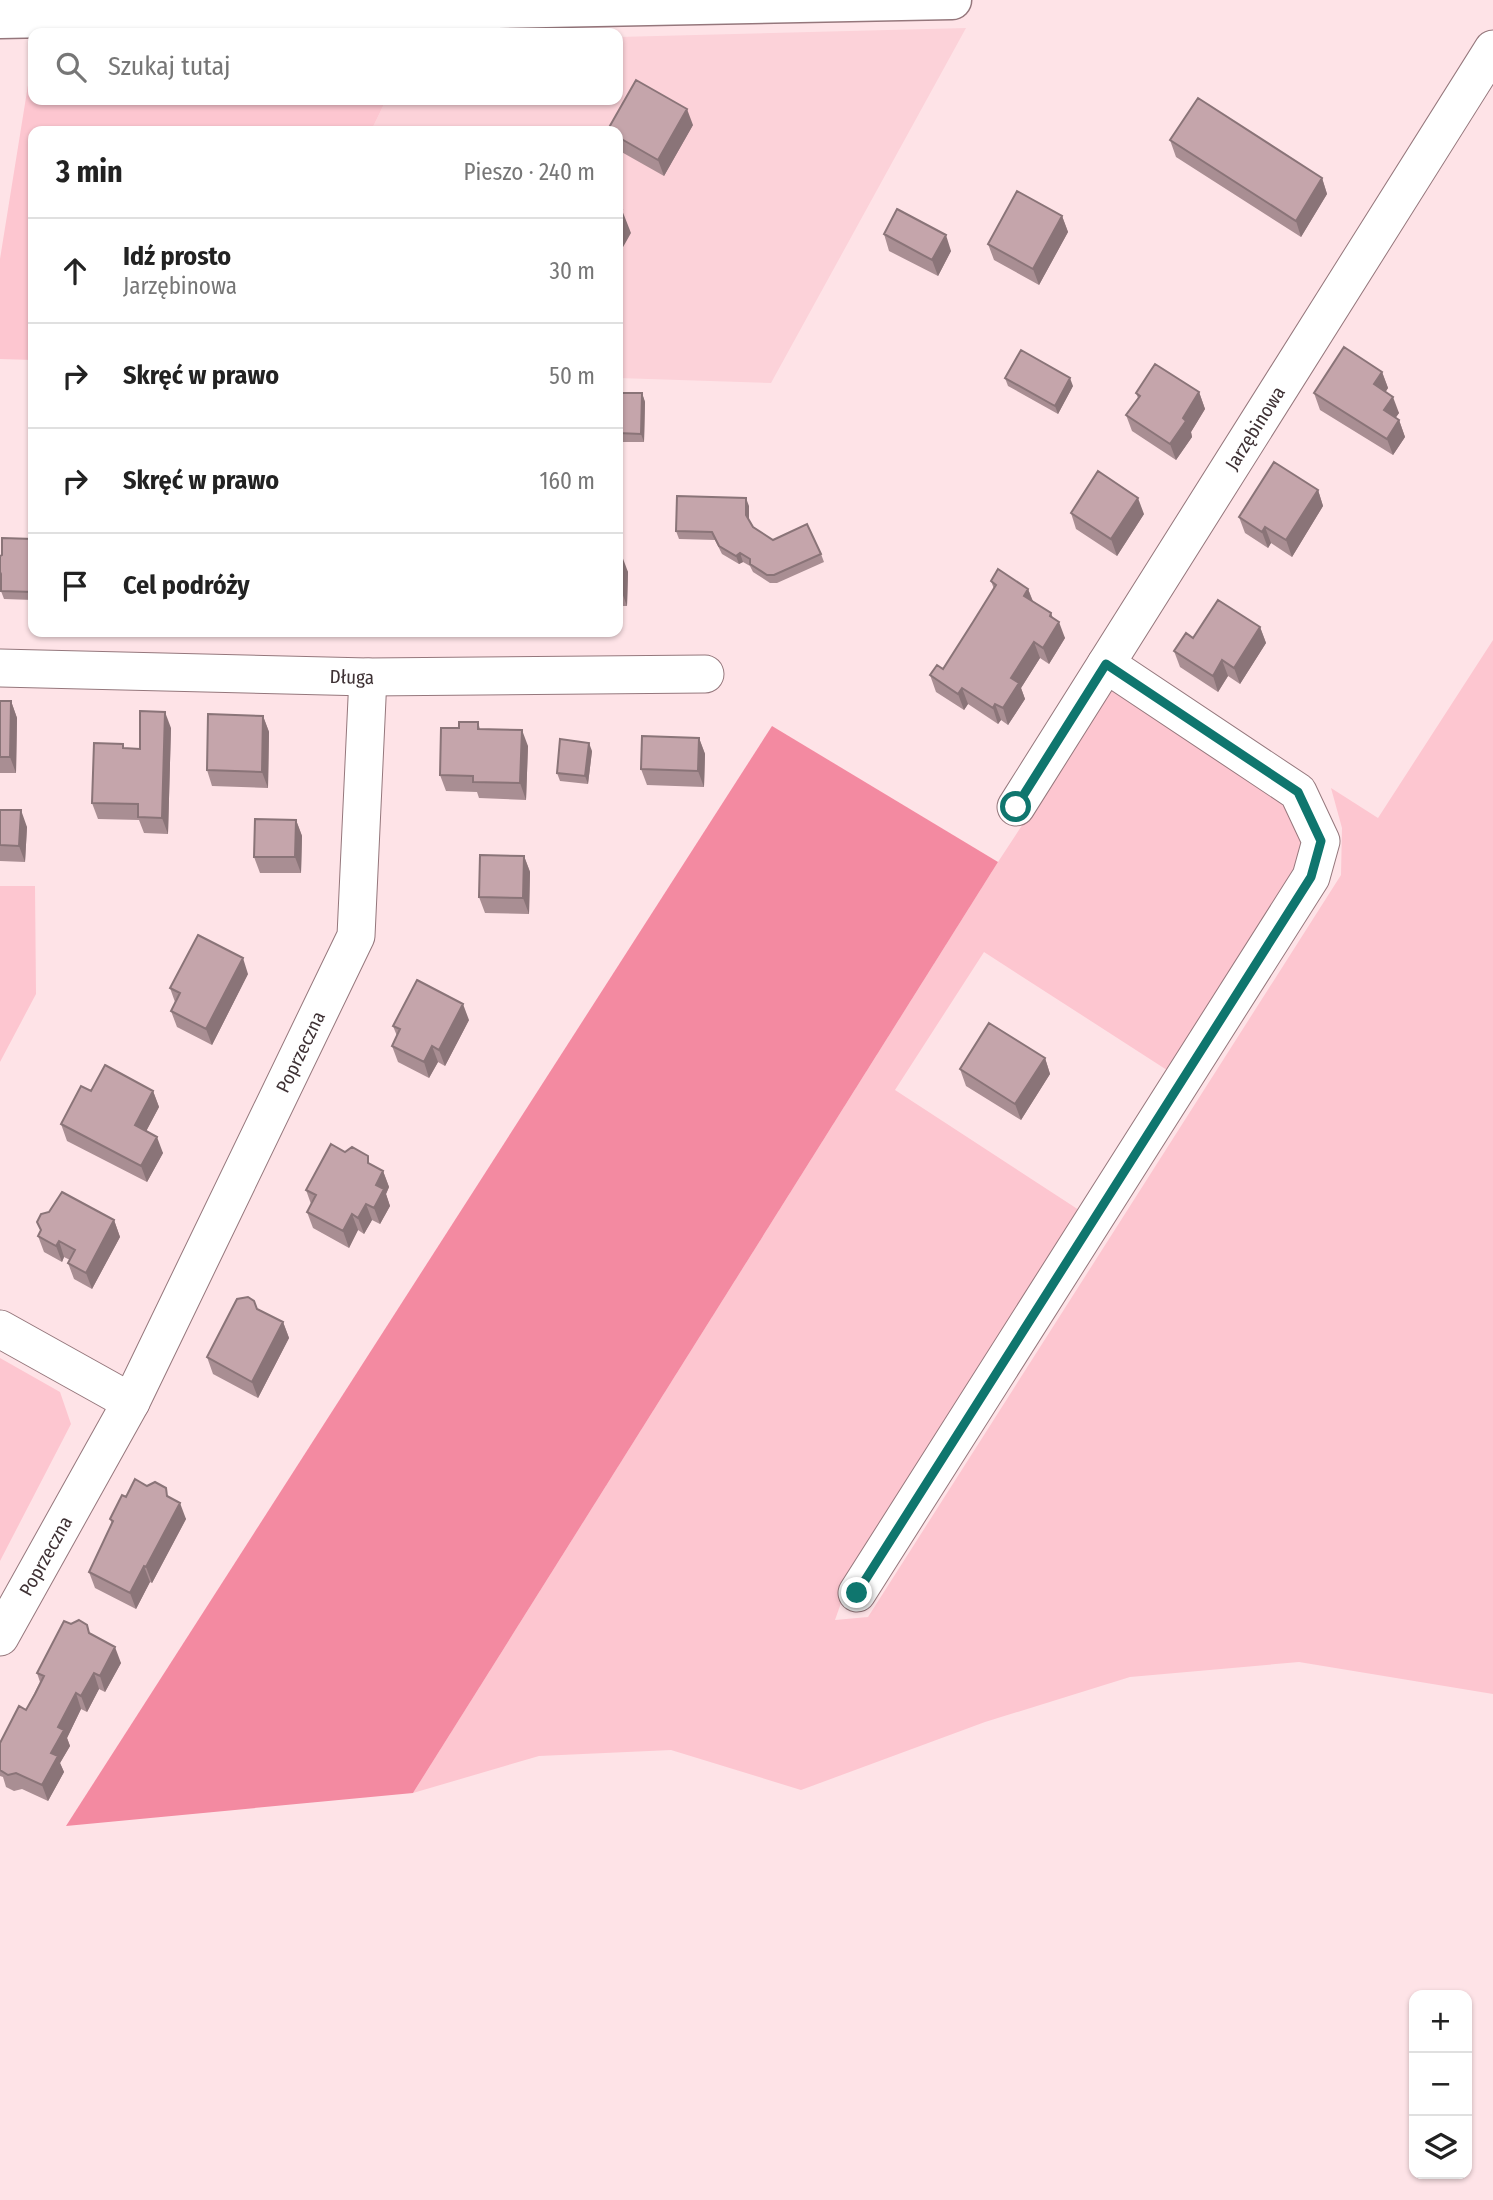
<!DOCTYPE html>
<html lang="pl">
<head>
<meta charset="utf-8">
<style>
	:root { --surface:#fff; --page:#f2f2f2; --text:#222; --muted:#767676; --line:#e0e0e0 }
	body { margin:0; font-family:"Fira Sans Condensed",sans-serif; background:var(--page); color:var(--text) }
	.controls { position:absolute; right:21px; bottom:21px; display:grid; overflow:hidden; border-radius:14px; box-shadow:0 2px 5px #0004 }
	.controls button { width:63px; height:63px; display:grid; place-items:center; padding:0; border:0; border-bottom:2px solid var(--line); background:var(--surface); color:var(--text); font:35px sans-serif }
	.stop { position:absolute; width:21px; height:21px; margin:-16px; border:5px solid #0f766e; border-radius:50%; background:#fff }
	.stop.end { background:#0f766e; border-color:#fff; box-shadow:0 2px 7px #0008 }
	.list { margin:0; padding:0; list-style:none }
	h2 { display:flex; justify-content:space-between; align-items:center; height:91px; margin:0; padding:0 28px; font-size:30px }
	h2 small { font-size:23px; font-weight:400; color:var(--muted) }
	.list li { display:grid; grid-template-columns:46px 1fr auto; gap:21px; align-items:center; box-sizing:border-box; height:105px; padding:0 28px; border-top:2px solid var(--line) }
	.list b { display:block; font-size:26px; white-space:nowrap }
	.list p { margin:0; font-size:23px; white-space:nowrap; color:var(--muted) }
	.list em { font-size:23px; font-style:normal; color:var(--muted) }
	.icon { flex:none; width:38px; height:38px; fill:none; stroke:currentColor; stroke-width:2; stroke-linecap:round; stroke-linejoin:round }
	.map { position:relative; flex:none; width:1493px; height:2200px; overflow:hidden }
	.search { position:absolute; background:var(--surface); box-shadow:0 2px 5px #0004; left:28px; top:28px; width:595px; height:77px; display:flex; align-items:center; gap:18px; box-sizing:border-box; padding:0 24px; border-radius:14px; color:var(--muted); font-size:26px }
	.panel { position:absolute; background:var(--surface); box-shadow:0 2px 5px #0004; left:28px; top:126px; width:595px; height:511px; border-radius:14px }
	.map>svg:first-child { display:block }
	.built { fill:#fcd2d9 }
	.green { fill:#fdc6d0 }
	.forest { fill:#f38aa1 }
	.lines { fill:none; stroke-linecap:round; stroke-linejoin:round }
	.minor-casing { stroke:#95777c; stroke-width:39 }
	.tertiary-casing { stroke:#95777c; stroke-width:41 }
	.minor { stroke:#fff; stroke-width:37 }
	.tertiary { stroke:#fff; stroke-width:38 }
	.wall { fill:#a98e93 }
	.shaded-wall { fill:#8a7478 }
	.building { fill:#c5a5ab; stroke:#8a7478; stroke-width:2 }
	.route { stroke:#0f766e; stroke-width:9 }
	.labels { text-anchor:middle; dominant-baseline:central; stroke-width:7; stroke-linejoin:round; paint-order:stroke }
	.street-label { font-size:19px; fill:#3e3134; stroke:#fee3e7 }
</style>
</head>
<body>
<div class="map">
<svg width="1493" height="2200" viewBox="0 0 1493 2200">
	<rect width="100%" height="100%" fill="#fee3e7"/>
	<path class="built" d="M966,28L771,383L618,378V131H371L386,100H618V37Z"/>
	<path class="green" d="M33,54V100H386L371,131H33V360L0,359V259Z
		M1493,640V1694L1299,1662L1130,1677L985,1722L801,1790L671,1750L539,1756L413,1793L998,862L1113,686L1290,807L1305,844L1299,869L1170,1072L984,952L895,1090L1079,1210L854,1566L835,1620L868,1617L1341,875L1342,828L1331,788L1378,818Z
		M0,886H35L36,994L0,1062Z
		M0,1358L60,1392L71,1424L0,1561Z"/>
	<path class="forest" d="M772,726L998,862L413,1793L66,1826Z"/>
	<g class="lines">
		<defs>
			<g id="minor">
				<path id="s1" d="M0,668L368,677L705,674"/>
				<path id="s2" d="M1016,807L1493,49"/>
				<path d="M0,1329L131,1402"/>
				<path d="M857,1593L1311,877L1321,841L1298,792L1106,664"/>
				<path id="s3" d="M0,1637L131,1402L356,936L368,677"/>
			</g>
			<path id="tertiary" d="M0,19L952,0"/>
		</defs>
		<use href="#minor" class="minor-casing"/>
		<use href="#tertiary" class="tertiary-casing"/>
		<use href="#minor" class="minor"/>
		<use href="#tertiary" class="tertiary"/>
	</g>
	<path class="wall" d="M693,125L664,176L618,150V131Z
		M1170,140L1322,178L1327,194L1301,237L1176,157Z
		M1062,216L1068,232L1039,285L994,260L988,244Z
		M884,234L951,251L938,276L889,251Z
		M1382,372L1388,388L1385,392L1399,413L1395,418L1399,420L1405,437L1393,455L1320,410L1314,393Z
		M1005,378L1073,386L1058,414L1008,386Z
		M1199,392L1205,409L1191,432L1192,437L1176,460L1132,431L1126,415L1138,398L1136,393Z
		M618,393H642L645,402L644,442H618Z
		M1318,490L1323,506L1292,557L1271,543L1268,548L1245,533L1239,517Z
		M749,506V520L753,527L773,540L821,554L824,562L777,583H770L753,572L750,566L743,562L739,564L722,554L715,540L679,539L676,531Z
		M1071,513L1144,514L1117,556L1076,529Z
		M33,539V600L4,599L1,591L0,556Z
		M618,556L628,572L627,606H618Z
		M991,581L1028,589L1033,601L1053,619L1065,638L1049,664L1040,658L1021,688L1025,699L1008,725L1001,720L998,724L968,704L964,710L936,692L930,675L943,669L994,589Z
		M1260,627L1266,643L1240,684L1228,676L1218,692L1180,667L1174,651L1193,638Z
		M0,701H11L17,718L16,773H0Z
		M263,716L269,732L268,788L212,786L207,770Z
		M478,722L480,729L528,746L526,800L479,798L477,792L446,791L440,775L459,728Z
		M171,728L168,834L144,833L139,820L98,819L92,803L125,748L140,749Z
		M699,738L705,754L704,787L647,785L641,769Z
		M592,751L588,784L560,781L557,773Z
		M0,810L27,827L25,862L0,861Z
		M296,820L302,836L301,873H260L254,857Z
		M524,856L530,872L529,914L485,913L479,897Z
		M248,974L212,1045L177,1027L171,1011L175,1002L170,988Z
		M469,1020L445,1066L438,1062L429,1078L398,1062L392,1046L397,1036L393,1026Z
		M1045,1058L1050,1074L1021,1120L966,1086L960,1069Z
		M91,1091H153L159,1107L146,1131L163,1153L147,1182L67,1141L61,1124Z
		M371,1165L383,1171L389,1187L386,1194L390,1206L380,1224L372,1220L364,1234L358,1230L349,1248L313,1228L307,1212L311,1204L306,1190Z
		M114,1220L120,1237L92,1289L74,1279L68,1263L70,1260L64,1257L62,1262L44,1252L38,1236L41,1231L37,1222Z
		M257,1309L283,1322L289,1338L258,1398L213,1374L207,1357Z
		M126,1497H169L186,1519L152,1583L150,1582L136,1609L95,1588L89,1572L112,1524L110,1519Z
		M71,1624L87,1625L90,1634L121,1663L105,1692L99,1689L87,1712L81,1709L67,1738L70,1746L60,1763L64,1772L48,1801L22,1789L14,1791L6,1787L3,1777L0,1776V1743L26,1710L40,1682L37,1673Z"/>
	<path class="shaded-wall" d="M687,109L693,125L664,176L658,160Z
		M1322,178L1327,194L1301,237L1296,221Z
		M622,210L631,233L618,256V217Z
		M1062,216L1068,232L1039,285L1033,269Z
		M946,235L951,251L938,276L932,260Z
		M1382,372L1388,388L1380,401L1374,384Z
		M1070,378L1073,386L1058,414L1055,406Z
		M1199,392L1205,409L1191,432L1192,437L1176,460L1170,444L1183,418Z
		M642,393L645,402L644,442L641,434Z
		M1393,397L1399,413L1390,426L1384,410Z
		M1399,420L1405,437L1393,455L1387,439Z
		M1318,490L1323,506L1292,557L1286,540Z
		M746,498L749,506V523L746,515Z
		M1138,498L1144,514L1117,556L1111,539Z
		M1265,527L1271,543L1268,548L1262,532Z
		M740,553L743,562L739,564L736,556Z
		M622,556L628,572L627,606L621,590Z
		M1028,589L1034,605L1024,596Z
		M1051,613L1056,627L1059,622L1065,638L1049,664L1043,648L1050,616Z
		M1260,627L1266,643L1240,684L1234,668Z
		M1034,642L1040,658L1021,688L1025,699L1008,725L1003,708L1011,678Z
		M1222,660L1228,676L1218,692L1213,676Z
		M962,688L968,704L964,710L958,694Z
		M11,701L17,718L16,773L10,757Z
		M995,704L1001,720L998,724L993,708Z
		M165,712L171,728L168,834L162,818Z
		M263,716L269,732L268,788L262,772Z
		M522,730L528,746L526,800L520,783Z
		M699,738L705,754L704,787L698,771Z
		M589,743L592,751L588,784L585,776Z
		M21,810L27,827L25,862L19,846Z
		M296,820L302,836L301,873L295,857Z
		M524,856L530,872L529,914L523,898Z
		M243,958L248,974L212,1045L206,1029Z
		M463,1004L469,1020L445,1066L439,1050Z
		M432,1046L438,1062L429,1078L424,1062Z
		M1045,1058L1050,1074L1021,1120L1015,1104Z
		M153,1091L159,1107L141,1141L135,1125Z
		M157,1137L163,1153L147,1182L141,1166Z
		M383,1171L389,1187L386,1194L390,1206L380,1224L374,1208L376,1185Z
		M366,1204L372,1220L364,1234L358,1218Z
		M352,1214L358,1230L349,1248L343,1231Z
		M114,1220L120,1237L92,1289L86,1273Z
		M59,1241L64,1257L62,1262L56,1246Z
		M283,1322L289,1338L258,1398L252,1382Z
		M180,1503L186,1519L152,1583L146,1567Z
		M144,1566L150,1582L136,1609L130,1593Z
		M115,1647L121,1663L105,1692L100,1676Z
		M94,1673L99,1689L87,1712L81,1696Z
		M76,1693L81,1709L67,1738L70,1746L60,1763L64,1772L48,1801L42,1785L58,1727Z"/>
	<path class="building" d="M636,80L687,109L658,160L618,137V131H607Z
		M1198,98L1322,178L1296,221L1170,140Z
		M1017,191L1062,216L1033,269L988,244Z
		M618,207L622,210L618,217Z
		M897,209L946,235L932,260L884,234Z
		M1344,347L1382,372L1374,384L1393,397L1384,410L1399,420L1387,439L1314,393Z
		M1021,350L1070,378L1055,406L1005,378Z
		M1155,364L1199,392L1183,418L1186,421L1170,444L1126,415L1140,396L1136,393Z
		M618,393H642L641,434L618,433Z
		M1274,462L1318,490L1286,540L1265,527L1262,532L1239,517Z
		M1098,471L1138,498L1111,539L1071,513Z
		M677,496L746,498V515L753,527L773,540L807,524L821,554L774,575H767L750,564V559L740,553L736,556L719,546L712,532L676,531Z
		M2,538L33,539V592L1,591V574L0,572V556L2,555Z
		M618,556H622L621,590H618Z
		M998,569L1028,589L1024,596L1051,613L1050,616L1059,622L1043,648L1034,642L1011,678L1019,683L1003,708L995,704L993,708L962,688L958,694L930,675L937,665L943,669L973,622L996,585L991,581Z
		M1218,600L1260,627L1234,668L1222,660L1213,676L1174,651L1186,633L1193,638Z
		M0,701H11L10,757H0Z
		M140,711L165,712L162,818L138,817V804L92,803L94,743L123,744V748L140,749Z
		M208,714L263,716L262,772L207,770Z
		M459,722H478V729L522,730L520,783L473,782V776L440,775L441,728H459Z
		M642,736L699,738L698,771L641,769Z
		M560,739L589,743L585,776L557,773Z
		M0,810H21L19,846L0,845Z
		M255,819L296,820L295,857H254Z
		M480,855L524,856L523,898L479,897Z
		M198,935L243,958L206,1029L171,1011L180,993L170,988Z
		M417,980L463,1004L439,1050L432,1046L424,1062L392,1046L400,1029L393,1026Z
		M989,1023L1045,1058L1015,1104L960,1069Z
		M105,1065L153,1091L135,1125L157,1137L141,1166L61,1124L81,1086L91,1091Z
		M331,1144L345,1152L352,1147L368,1156V1163L383,1171L376,1185L384,1189L374,1208L366,1204L358,1218L352,1214L343,1231L307,1212L316,1195L306,1190Z
		M62,1192L114,1220L86,1273L68,1263L75,1250L59,1241L56,1246L38,1236L41,1230L37,1222L41,1214L49,1212Z
		M248,1297L254,1301L257,1309L283,1322L252,1382L207,1357L237,1299Z
		M135,1479L147,1486L155,1482L166,1488L167,1496L180,1503L146,1567L144,1566L130,1593L89,1572L113,1521L110,1519L122,1495L126,1497Z
		M79,1620L87,1625L89,1633L115,1647L100,1676L94,1673L81,1696L76,1693L58,1727L64,1730L51,1753L58,1756L42,1785L16,1773L8,1775L0,1770V1743L19,1706L26,1710L35,1694L44,1676L37,1673L64,1621L71,1624Z"/>
	<g class="lines">
		<path class="route" d="M857,1593L1311,877L1321,841L1298,792L1106,664L1016,807"/>
	</g>
	<g class="labels">
		<g class="street-label">
			<text stroke="none"><textPath href="#s2" startOffset="448">Jarzębinowa</textPath></text>
			<text stroke="none"><textPath href="#s1" startOffset="352">Długa</textPath></text>
			<text stroke="none"><textPath href="#s3" startOffset="658">Poprzeczna</textPath></text>
			<text stroke="none"><textPath href="#s3" startOffset="93">Poprzeczna</textPath></text>
		</g>
	</g>
</svg>
<div class="controls">
<button>+</button>
<button>−</button>
<button><svg class="icon" aria-label="layers" viewBox="0 0 24 24"><path d="M12 4l9 5-9 5-9-5zM3 14l9 5 9-5"/></svg></button>
</div>
<div class="stop" style="left:1016px;top:807px"></div>
<div class="stop end" style="left:857px;top:1593px"></div>
<div class="search"><svg class="icon" aria-label="search" viewBox="0 0 24 24"><circle cx="10" cy="10" r="6"/><path d="M15 15l6 6"/></svg>Szukaj tutaj</div>
<section class="panel">
<h2>3 min<small>Pieszo · 240 m</small></h2>
<ul class="list">
<li><svg class="icon" aria-label="ahead" viewBox="0 0 24 24"><path d="M12 20V5M6 11l6-6 6 6"/></svg><div><b>Idź prosto</b><p>Jarzębinowa</p></div><em>30 m</em></li>
<li><svg class="icon" aria-label="right" viewBox="0 0 24 24"><path d="M7 20v-9h11M14 6l5 5-5 5"/></svg><div><b>Skręć w prawo</b></div><em>50 m</em></li>
<li><svg class="icon" aria-label="right" viewBox="0 0 24 24"><path d="M7 20v-9h11M14 6l5 5-5 5"/></svg><div><b>Skręć w prawo</b></div><em>160 m</em></li>
<li><svg class="icon" aria-label="arrive" viewBox="0 0 24 24"><path d="M6 21V4h12l-3 4 3 4H6"/></svg><div><b>Cel podróży</b></div></li>
</ul>
</section>
</div>
</body>
</html>
